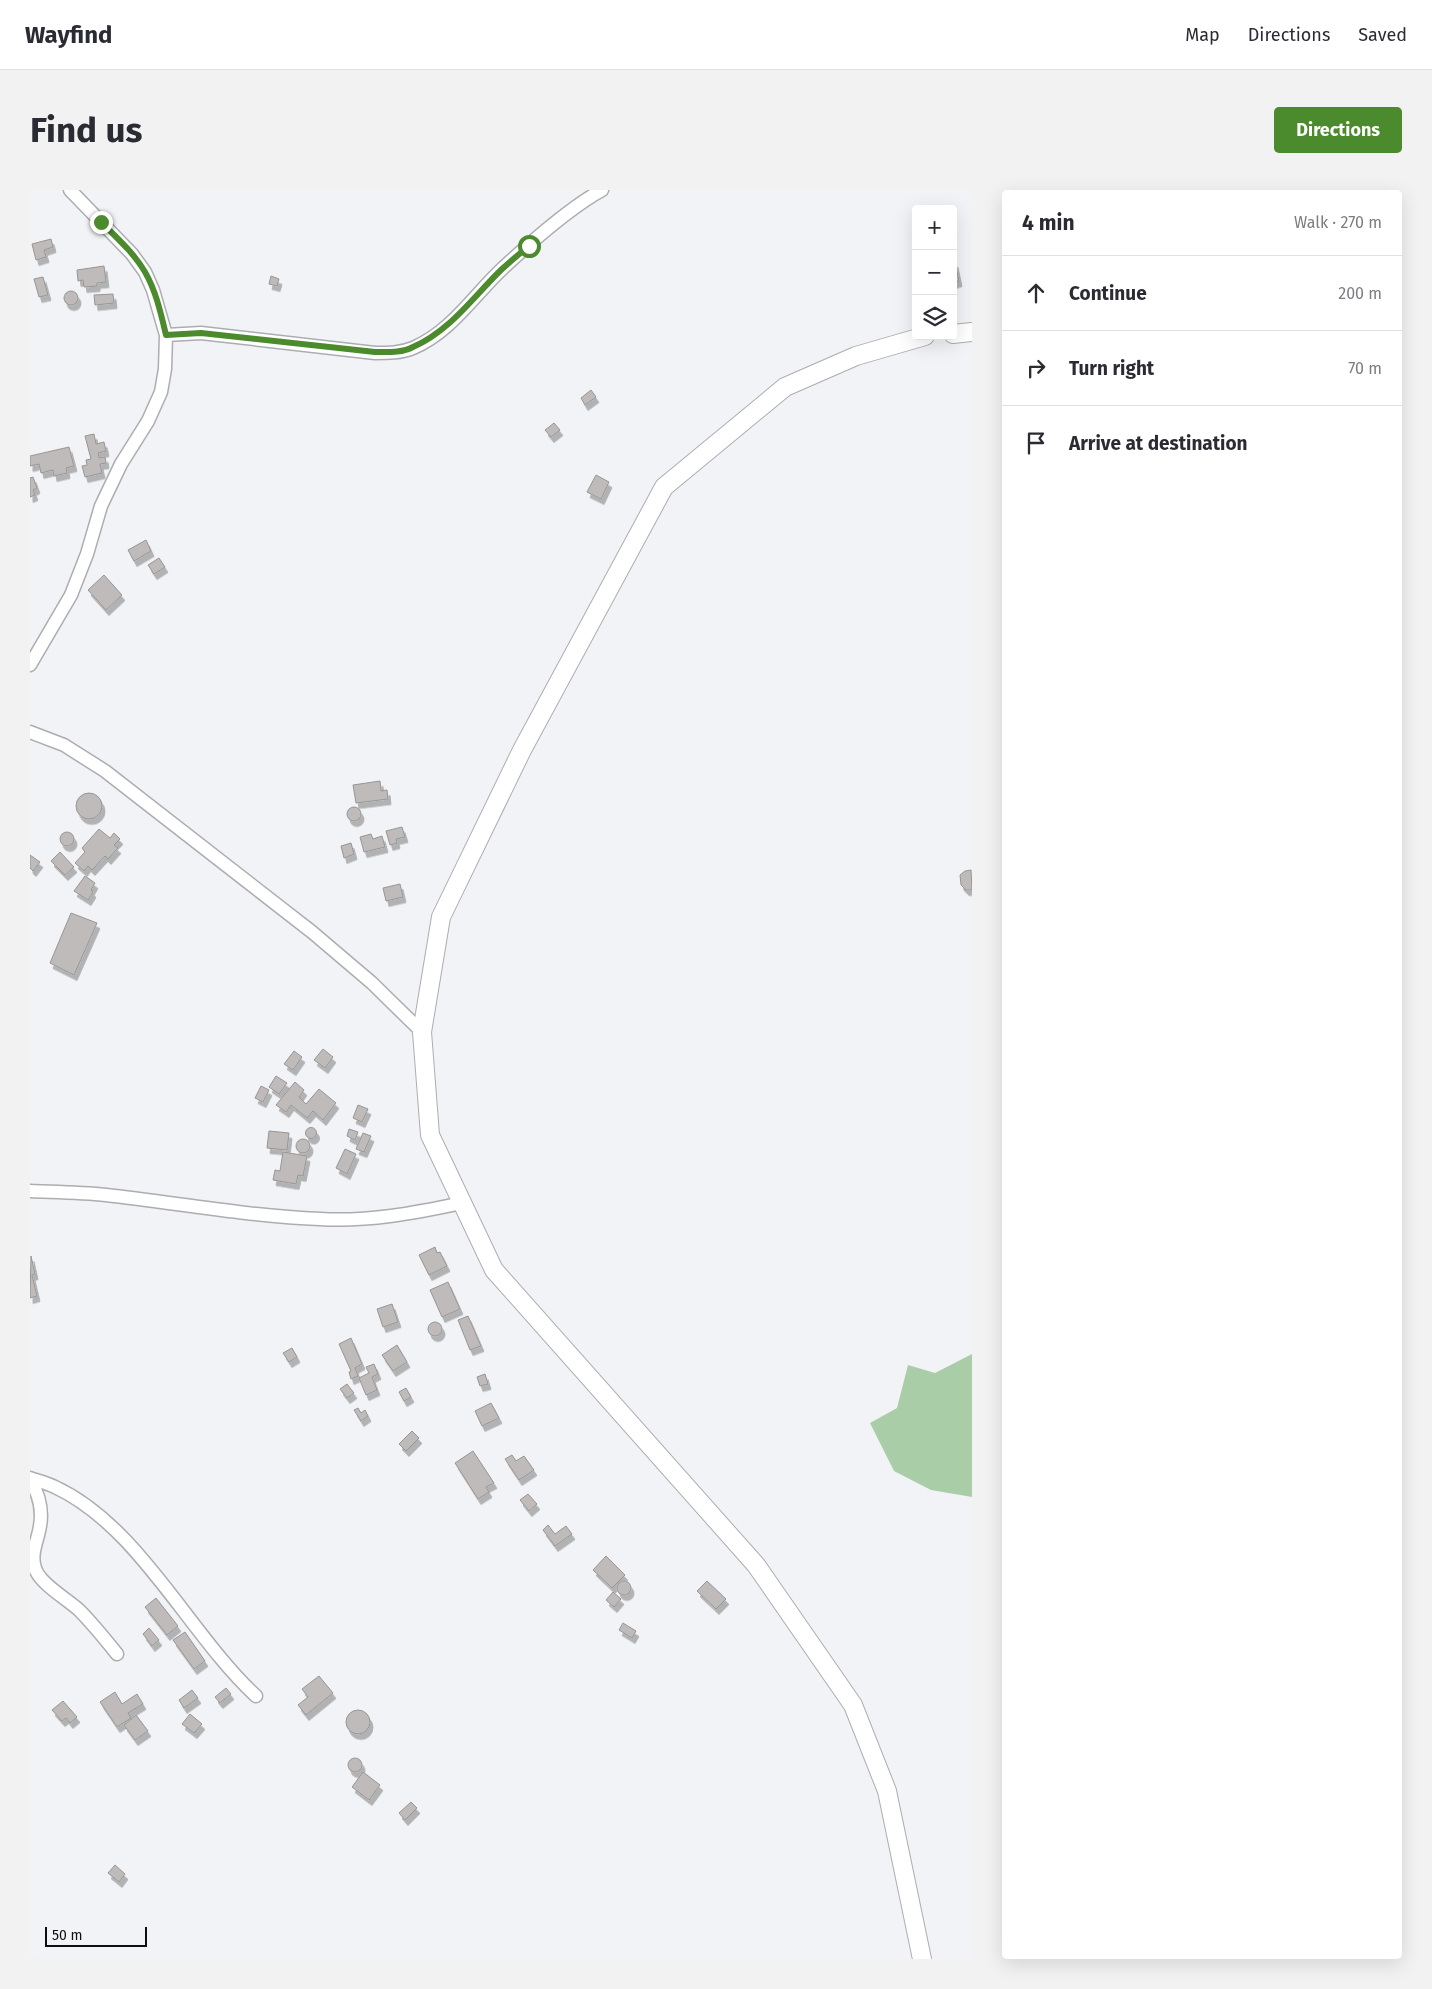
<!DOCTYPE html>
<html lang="en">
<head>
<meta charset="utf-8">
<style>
	:root { --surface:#fff; --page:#f2f2f3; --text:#2b2b33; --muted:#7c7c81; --line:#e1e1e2; --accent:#4b8b2d }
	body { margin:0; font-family:"Fira Sans",sans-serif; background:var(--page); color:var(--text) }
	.controls { position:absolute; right:15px; top:15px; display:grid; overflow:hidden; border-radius:5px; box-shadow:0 5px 20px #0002 }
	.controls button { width:45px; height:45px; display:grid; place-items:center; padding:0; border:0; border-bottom:1px solid var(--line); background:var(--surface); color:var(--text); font:25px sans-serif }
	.scale { position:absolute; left:15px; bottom:12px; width:102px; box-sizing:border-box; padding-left:5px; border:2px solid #0e0e0f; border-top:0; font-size:14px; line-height:18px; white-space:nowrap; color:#0e0e0f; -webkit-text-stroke:4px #f2f3f6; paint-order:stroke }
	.stop { position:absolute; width:15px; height:15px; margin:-11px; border:4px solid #4b8b2d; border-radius:50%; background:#fff }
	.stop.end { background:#4b8b2d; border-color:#fff; box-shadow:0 1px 5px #0008 }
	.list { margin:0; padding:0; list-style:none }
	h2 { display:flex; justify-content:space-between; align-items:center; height:65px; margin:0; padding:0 20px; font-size:21px }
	h2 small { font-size:16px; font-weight:400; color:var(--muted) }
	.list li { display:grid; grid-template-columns:32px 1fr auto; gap:15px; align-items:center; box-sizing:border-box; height:75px; padding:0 20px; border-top:1px solid var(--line) }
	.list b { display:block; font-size:19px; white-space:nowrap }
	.list em { font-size:16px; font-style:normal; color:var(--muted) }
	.icon { flex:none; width:28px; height:28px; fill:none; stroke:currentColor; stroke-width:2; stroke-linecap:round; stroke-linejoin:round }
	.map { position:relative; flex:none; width:942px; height:1769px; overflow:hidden; border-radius:5px }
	header { display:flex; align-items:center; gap:30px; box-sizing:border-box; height:70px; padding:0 25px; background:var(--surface); border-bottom:1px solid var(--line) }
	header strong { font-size:24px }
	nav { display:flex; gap:28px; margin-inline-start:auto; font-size:18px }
	.intro { display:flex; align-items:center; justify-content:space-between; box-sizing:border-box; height:120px; padding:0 30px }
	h1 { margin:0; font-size:35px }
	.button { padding:12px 22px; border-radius:5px; background:var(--accent); color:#fff; font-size:18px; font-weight:700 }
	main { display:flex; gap:30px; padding:0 30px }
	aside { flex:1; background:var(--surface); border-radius:5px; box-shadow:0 5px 20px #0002 }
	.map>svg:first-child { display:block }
	.green { fill:#a9cda6 }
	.building { fill:#bebbba; stroke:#989593; filter:url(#shadow) }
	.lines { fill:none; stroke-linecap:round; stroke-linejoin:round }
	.minor-casing { stroke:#acadb0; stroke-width:15 }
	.secondary-casing { stroke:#acadb0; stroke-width:20 }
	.minor { stroke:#fff; stroke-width:12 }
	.secondary { stroke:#fff; stroke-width:18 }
	.route { stroke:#4b8b2d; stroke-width:6 }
</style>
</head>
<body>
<header>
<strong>Wayfind</strong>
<nav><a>Map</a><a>Directions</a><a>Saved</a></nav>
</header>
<div class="intro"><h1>Find us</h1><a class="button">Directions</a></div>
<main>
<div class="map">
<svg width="942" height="1769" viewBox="0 0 942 1769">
	<defs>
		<filter id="shadow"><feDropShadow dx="3" dy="5.5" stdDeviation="0" flood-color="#0004"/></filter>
	</defs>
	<rect width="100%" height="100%" fill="#f2f3f6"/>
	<path class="green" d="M942,1164V1307L901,1300L864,1281L840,1233L867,1218L878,1175L905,1183Z"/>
	<path class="building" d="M21,49L23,57L14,60L16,67L6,70L2,54Z
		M923,72H925L929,91L923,93Z
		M74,76L76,92L67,93V96L54,97L53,90L48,91L47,80Z
		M241,86L249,89L247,96L239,94Z
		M13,87L18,105L9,107L4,89Z
		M34 108a7 7 0 1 1 14 0a7 7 0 1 1-14 0Z
		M83,104L84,113L65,115L64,105Z
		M561,200L566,207L555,215L551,208Z
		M524,233L530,240L521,247L515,240Z
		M64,244L66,254L74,252L76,261L68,263L69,268L75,267L76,273L70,274L72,283L55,287L52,276L57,275L56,270L61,269L55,246Z
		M39,257L44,276L36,278L37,283L24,286L23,280L11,283L9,274L0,276V266Z
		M566,285L579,292L571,309L557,302Z
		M3,287L7,298L3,300L5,305L0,307V288Z
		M116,350L121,361L104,371L98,360Z
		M129,368L135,377L124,384L118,375Z
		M74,385L92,405L76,420L58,400Z
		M350,591L351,601L357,600L358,609L326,613L323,595Z
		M46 616a13 13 0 1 1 26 0a13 13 0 1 1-26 0Z
		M317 624a7 7 0 1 1 14 0a7 7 0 1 1-14 0Z
		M372,637L375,647L366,649L367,653L360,655L356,641Z
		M69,639L80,648L84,643L90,649L84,655L88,658L78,669L75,666L62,680L58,676L54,681L45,673L55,662L52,658Z
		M30 649a7 7 0 1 1 14 0a7 7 0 1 1-14 0Z
		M341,644L343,649L352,646L355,657L334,662L330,647Z
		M321,653L324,664L314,668L311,656Z
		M30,662L44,677L35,685L21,671Z
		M0,665L10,672L3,681L0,678Z
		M941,680L942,700H936L931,695L930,685L935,681Z
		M55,686L65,693L61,700L63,702L58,710L44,701Z
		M370,694L373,707L356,711L353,698Z
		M41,723L67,733L44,785L20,773Z
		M293,859L303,867L295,878L284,870Z
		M264,861L272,867L263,880L254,874Z
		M246,886L257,893L249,904L239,897Z
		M265,892L274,900L269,907L276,914L289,899L306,913L293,930L283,921L277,928L261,915L256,922L246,915Z
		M231,896L239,900L233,912L225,908Z
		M328,915L338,919L332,932L323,928Z
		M275.5 943a5.5 5.5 0 1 1 11 0a5.5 5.5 0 1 1-11 0Z
		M319,939L328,942L325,950L317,946Z
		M239,941L259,943L257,960L237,958Z
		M333,943L341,946L334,962L326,959Z
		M266 956a7 7 0 1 1 14 0a7 7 0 1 1-14 0Z
		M315,959L326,964L317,984L306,978Z
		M253,962L277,966L273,986L268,985L266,994L243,990L245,980L250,981Z
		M405,1057L407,1063L410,1062L417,1076L399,1085L389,1065Z
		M1,1066L5,1084L2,1085L7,1106L0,1108Z
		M418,1092L430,1119L412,1127L400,1100Z
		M362,1114L368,1132L353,1137L347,1119Z
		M438,1126L451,1156L440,1160L428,1130Z
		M398 1139a7 7 0 1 1 14 0a7 7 0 1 1-14 0Z
		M321,1148L332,1174L325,1178L328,1186L321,1189L319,1182L321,1181L309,1154Z
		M367,1155L377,1172L363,1181L352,1165Z
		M262,1158L267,1167L259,1172L253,1163Z
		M344,1174L348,1184L342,1187L347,1200L336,1205L329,1188L339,1183L336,1177Z
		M455,1184L458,1194L450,1196L447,1187Z
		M317,1194L324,1203L317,1208L310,1199Z
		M376,1198L381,1207L374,1211L369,1202Z
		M461,1213L469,1228L452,1236L445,1221Z
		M328,1218L331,1223L335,1220L338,1226L331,1231L324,1220Z
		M382,1241L389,1248L376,1261L369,1254Z
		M443,1261L464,1293L456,1297L459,1302L448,1309L425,1273Z
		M482,1265L486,1271L494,1266L504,1280L489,1290L475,1269Z
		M498,1304L507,1314L499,1321L490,1310Z
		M518,1335L525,1344L536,1336L542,1344L525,1356L513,1340Z
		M576,1366L595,1385L582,1398L563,1380Z
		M587 1398a7 7 0 1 1 14 0a7 7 0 1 1-14 0Z
		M677,1391L696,1409L686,1419L667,1401Z
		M583,1402L591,1409L584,1417L576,1410Z
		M126,1408L148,1436L137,1445L115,1417Z
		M593,1433L606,1441L602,1448L589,1440Z
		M119,1438L129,1450L122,1456L113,1444Z
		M155,1442L175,1471L164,1479L143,1450Z
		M289,1486L303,1503L276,1525L268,1515L278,1507L272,1499Z
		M196,1498L201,1504L190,1513L185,1507Z
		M162,1500L168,1508L154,1518L149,1510Z
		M85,1502L92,1514L107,1504L113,1514L98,1523L101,1528L87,1537L70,1512Z
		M33,1511L47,1527L40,1533L36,1528L32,1531L22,1520Z
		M316 1532a12 12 0 1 1 24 0a12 12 0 1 1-24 0Z
		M160,1524L172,1534L164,1543L152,1534Z
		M106,1525L118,1541L105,1550L94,1535Z
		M318 1575a7 7 0 1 1 14 0a7 7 0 1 1-14 0Z
		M333,1582L350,1595L339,1610L322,1597Z
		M381,1612L387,1618L375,1630L369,1623Z
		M85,1675L95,1684L89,1692L78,1683Z"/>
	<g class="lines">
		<defs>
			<path id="minor" d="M136,145L171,143L345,163C358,163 371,163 383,158C421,142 444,105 473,78C500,53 541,17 572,0
				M0,475L41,405L57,364L71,316L91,274L118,231L131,202L135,179L136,145L123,100L115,82L102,64L40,0
				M0,542L34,555L75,581L282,742L342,793L392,842
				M0,1001C25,1002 51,1002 76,1005C147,1013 218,1026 290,1029C338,1032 385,1023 432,1013
				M0,1288C8,1291 17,1293 25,1297C109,1336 159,1444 226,1506
				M0,1289C9,1304 13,1319 10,1336C8,1350 0,1364 5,1378C9,1393 37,1409 49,1420C63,1434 75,1449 87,1464"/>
			<path id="secondary" d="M923,144L942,142
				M892,1769L857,1601L823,1515L726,1375L464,1080L400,945L392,842L411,727L492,560L634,297L755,197L826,166L895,146"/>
		</defs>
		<use href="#minor" class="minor-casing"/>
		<use href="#secondary" class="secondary-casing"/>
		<use href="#minor" class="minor"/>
		<use href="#secondary" class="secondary"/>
	</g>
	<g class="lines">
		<path class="route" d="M71,32C86,47 104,63 115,82C126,101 131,124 136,145L171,143L345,162C358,162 372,163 383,157C420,141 444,106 472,79C481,71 490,63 499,56"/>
	</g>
</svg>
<div class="controls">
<button>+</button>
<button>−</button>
<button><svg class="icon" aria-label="layers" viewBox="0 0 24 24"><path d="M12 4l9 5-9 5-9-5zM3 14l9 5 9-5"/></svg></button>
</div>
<div class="scale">50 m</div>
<div class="stop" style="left:499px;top:56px"></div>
<div class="stop end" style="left:71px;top:32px"></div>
</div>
<aside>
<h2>4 min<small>Walk · 270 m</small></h2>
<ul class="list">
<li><svg class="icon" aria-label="ahead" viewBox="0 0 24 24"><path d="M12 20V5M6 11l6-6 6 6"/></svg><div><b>Continue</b></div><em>200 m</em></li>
<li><svg class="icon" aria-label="right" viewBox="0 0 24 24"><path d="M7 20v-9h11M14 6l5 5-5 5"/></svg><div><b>Turn right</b></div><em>70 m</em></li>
<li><svg class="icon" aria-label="arrive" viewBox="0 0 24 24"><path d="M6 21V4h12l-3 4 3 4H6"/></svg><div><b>Arrive at destination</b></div></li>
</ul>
</aside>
</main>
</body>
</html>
